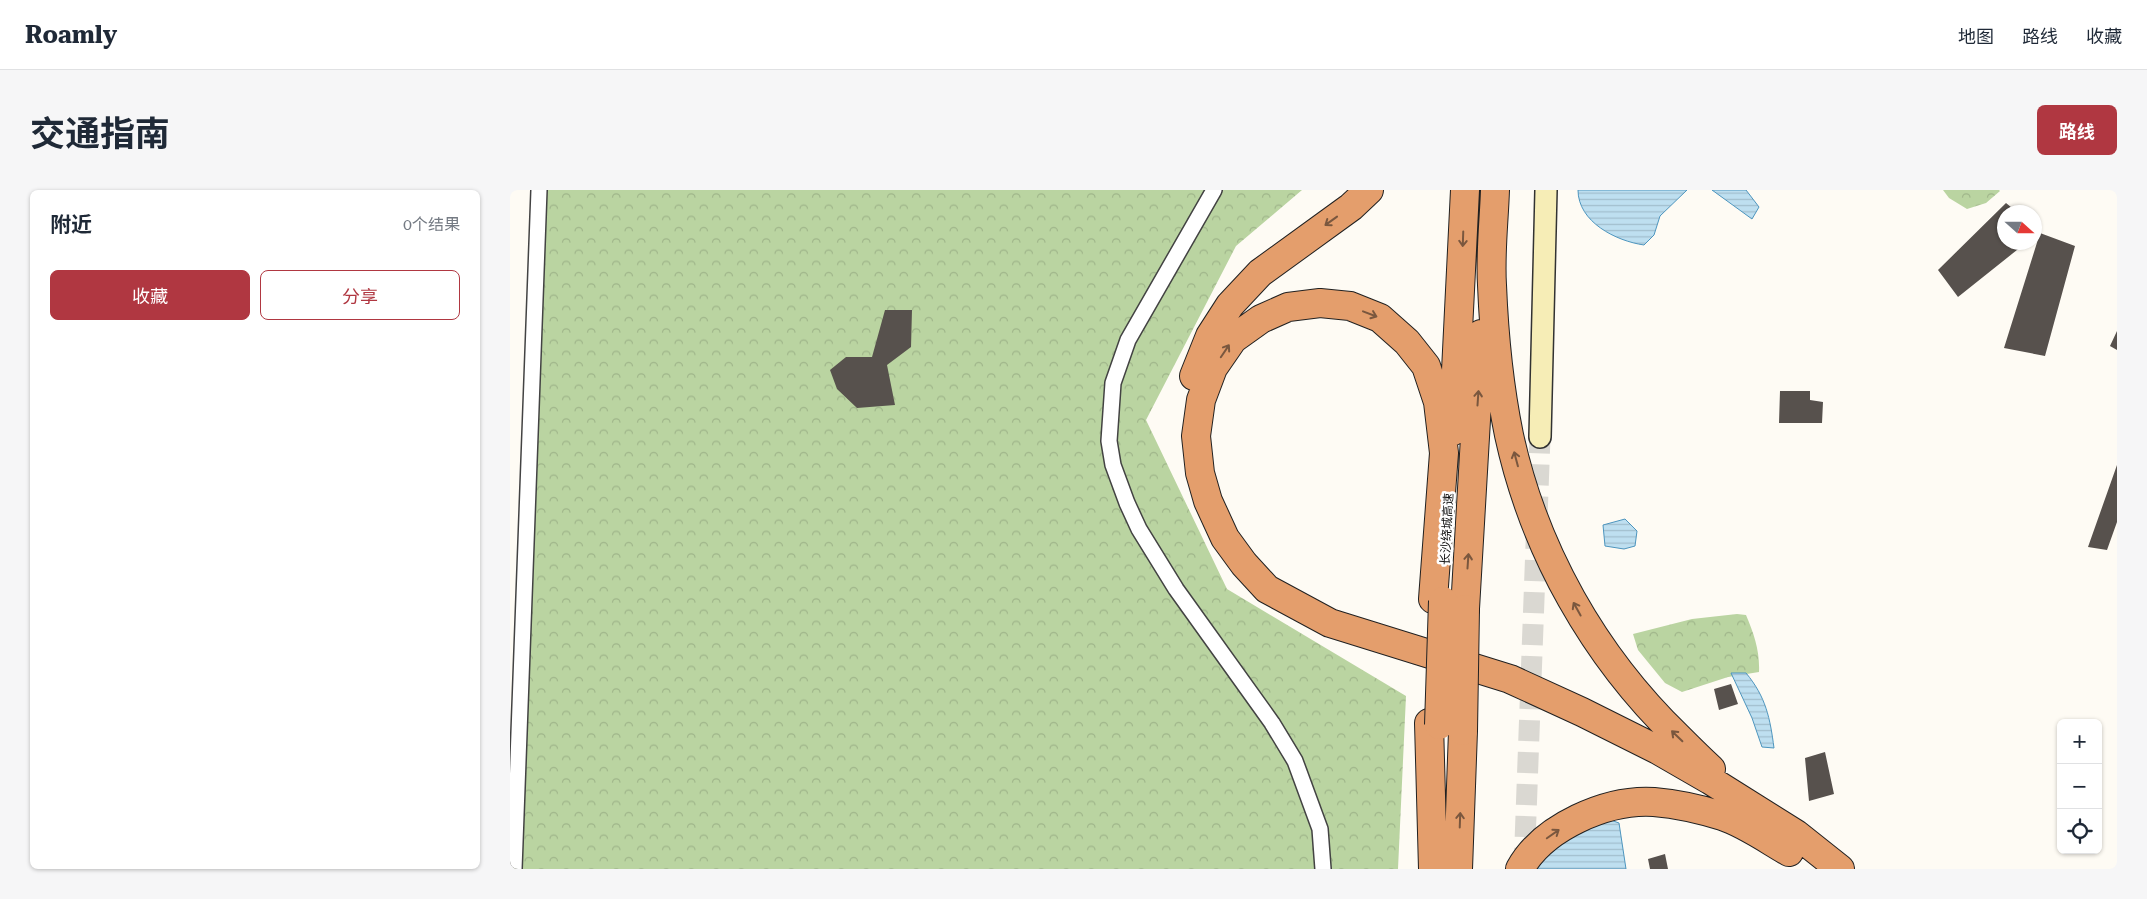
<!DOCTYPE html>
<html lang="zh">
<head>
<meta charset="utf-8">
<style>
	:root { --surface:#fff; --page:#f6f6f7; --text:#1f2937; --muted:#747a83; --line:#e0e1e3; --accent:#b03741 }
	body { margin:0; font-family:"Roboto Serif","Noto Sans SC",serif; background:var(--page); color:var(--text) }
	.controls { position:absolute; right:15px; bottom:15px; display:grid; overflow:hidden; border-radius:8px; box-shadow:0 1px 4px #0004 }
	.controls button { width:45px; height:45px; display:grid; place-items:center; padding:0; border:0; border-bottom:1px solid var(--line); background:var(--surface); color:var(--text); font:25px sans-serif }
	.compass { position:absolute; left:1487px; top:15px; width:45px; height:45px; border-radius:50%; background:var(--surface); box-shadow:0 1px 4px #0004; rotate:111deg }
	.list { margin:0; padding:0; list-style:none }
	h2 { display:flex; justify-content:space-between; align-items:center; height:65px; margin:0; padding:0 20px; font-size:21px }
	h2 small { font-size:16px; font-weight:400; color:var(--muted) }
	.actions { display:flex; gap:10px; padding:15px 20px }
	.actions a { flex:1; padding:11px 0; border:1px solid var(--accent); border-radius:8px; text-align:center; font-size:18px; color:var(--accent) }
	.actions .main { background:var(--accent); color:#fff }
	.icon { flex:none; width:28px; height:28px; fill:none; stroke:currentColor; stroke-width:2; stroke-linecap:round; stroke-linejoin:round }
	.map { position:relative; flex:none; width:1607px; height:679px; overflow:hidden; border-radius:8px }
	header { display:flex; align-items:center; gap:30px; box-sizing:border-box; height:70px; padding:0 25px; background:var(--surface); border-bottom:1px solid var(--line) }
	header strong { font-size:24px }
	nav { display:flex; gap:28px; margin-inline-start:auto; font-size:18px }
	.intro { display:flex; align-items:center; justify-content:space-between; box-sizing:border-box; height:120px; padding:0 30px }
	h1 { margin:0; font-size:35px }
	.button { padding:12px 22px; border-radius:8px; background:var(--accent); color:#fff; font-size:18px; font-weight:700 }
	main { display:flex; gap:30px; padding:0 30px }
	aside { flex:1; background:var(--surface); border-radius:8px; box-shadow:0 1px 4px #0004 }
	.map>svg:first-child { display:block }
	.forest { fill:url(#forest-crowns) }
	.water { fill:url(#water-rules); stroke:#4d95be }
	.building { fill:#57514d }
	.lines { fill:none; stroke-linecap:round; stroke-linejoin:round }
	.secondary-tunnel { stroke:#dad8d2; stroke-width:21; stroke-dasharray:21 11; stroke-linecap:butt }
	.street-casing { stroke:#434343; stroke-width:18 }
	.secondary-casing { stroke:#323232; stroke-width:24 }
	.highway-casing { stroke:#212121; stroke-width:30 }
	.street { stroke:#fff; stroke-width:15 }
	.secondary { stroke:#f6edb6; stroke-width:21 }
	.highway { stroke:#e49e6c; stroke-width:28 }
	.highway-bridge-casing { stroke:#212121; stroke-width:30; stroke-linecap:butt }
	.highway-bridge { stroke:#e49e6c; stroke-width:28 }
	.oneway { stroke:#7a573e }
	.labels { text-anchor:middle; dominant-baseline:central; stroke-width:5; stroke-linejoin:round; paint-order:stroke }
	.street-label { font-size:12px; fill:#101010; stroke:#fff }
</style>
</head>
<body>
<header>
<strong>Roamly</strong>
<nav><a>地图</a><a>路线</a><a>收藏</a></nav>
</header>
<div class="intro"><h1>交通指南</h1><a class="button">路线</a></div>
<main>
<aside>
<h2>附近<small>0个结果</small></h2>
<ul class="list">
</ul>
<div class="actions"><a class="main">收藏</a><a>分享</a></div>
</aside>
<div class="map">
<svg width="1607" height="679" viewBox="0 0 1607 679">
	<defs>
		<pattern id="forest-crowns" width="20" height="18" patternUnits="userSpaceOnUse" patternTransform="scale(1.25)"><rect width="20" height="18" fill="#bad4a1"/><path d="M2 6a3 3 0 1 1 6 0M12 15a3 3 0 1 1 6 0" fill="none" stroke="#9fb58a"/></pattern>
		<pattern id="water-rules" width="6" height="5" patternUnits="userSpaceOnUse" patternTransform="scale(1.25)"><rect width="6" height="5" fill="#bedff0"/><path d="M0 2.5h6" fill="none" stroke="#a2becd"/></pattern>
	</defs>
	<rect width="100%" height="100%" fill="#fefbf4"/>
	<path class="forest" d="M32,0H792L726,56L636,230L717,399L896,506L888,679H3Z
		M1433,0H1489L1490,1L1476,13L1457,19L1439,8Z
		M1227,424L1236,425C1244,444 1250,461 1249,482L1218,487L1172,502L1155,493L1128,460L1123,444L1182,429Z"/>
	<path class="water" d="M1068,0H1177L1150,26L1144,45L1134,55C1106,51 1068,32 1068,0Z
		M1202,0H1236L1249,17L1242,29Z
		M1115,329L1127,341L1125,356L1114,359L1095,356L1093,335Z
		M1221,483H1236C1256,507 1260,528 1264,558L1252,557L1242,528Z
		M1098,629L1109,633L1116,679H1027L1041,658L1075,637Z"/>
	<path class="building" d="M1496,13L1507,22H1494V52H1517L1448,107L1428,80Z
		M1530,43L1565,56L1535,166L1494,158Z
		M375,120H402L401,157L377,175L385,215L347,218L327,199L320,180L336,167H362Z
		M1607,141V160L1600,156Z
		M1270,201H1300V210L1313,212L1312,233H1269Z
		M1607,275V332L1597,360L1578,357Z
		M1221,494L1228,514L1209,520L1204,499Z
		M1315,562L1324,604L1299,611L1295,568Z
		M1155,664L1158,679H1140L1138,669Z"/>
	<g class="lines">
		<path class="secondary-tunnel" d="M1014,679L1030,247"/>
		<defs>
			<path id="street" d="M704,0L618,150L603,193L599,251L603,275L617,313L629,339L666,399L762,533L785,571L810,639L813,679
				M4,679L29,0"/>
			<path id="secondary" d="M1030,247L1036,0"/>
			<path id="highway" d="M985,0C984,31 980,63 982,95C984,144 989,196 999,245C1024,360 1084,466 1168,547C1179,558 1190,569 1201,579
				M684,186L700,146L720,115L750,83L841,17L859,0
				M943,241L955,0
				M923,409L934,263L928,212L916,176L897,152L870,128L840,116L810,113L778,117L751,129L723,149L703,178L691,210L686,246L690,283L698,311L715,348L734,374L757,399L820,433L1000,489L1072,522L1148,560L1200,590L1286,644L1330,679
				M955,419L971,144
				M919,533L923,679
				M948,679L953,541
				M1010,679C1033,637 1097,609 1144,612C1167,614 1190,619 1212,626C1234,633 1258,650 1279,662"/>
		</defs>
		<use href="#street" class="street-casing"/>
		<use href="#secondary" class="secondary-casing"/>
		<use href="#highway" class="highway-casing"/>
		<use href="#street" class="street"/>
		<use href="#secondary" class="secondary"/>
		<use href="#highway" class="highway"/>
		<defs>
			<path id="highway-bridge" d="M929,535L933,411
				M953,541L955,419"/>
		</defs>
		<use href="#highway-bridge" class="highway-bridge-casing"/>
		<use href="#highway-bridge" class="highway-bridge"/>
	</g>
	<defs><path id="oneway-shaft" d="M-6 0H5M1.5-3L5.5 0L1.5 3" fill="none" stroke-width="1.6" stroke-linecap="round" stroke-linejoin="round" transform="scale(1.25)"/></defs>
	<g class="oneway">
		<use href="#oneway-shaft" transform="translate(821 31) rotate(144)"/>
		<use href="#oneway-shaft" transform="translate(953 49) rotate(92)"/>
		<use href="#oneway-shaft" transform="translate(860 124) rotate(21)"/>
		<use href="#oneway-shaft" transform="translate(715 161) rotate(-56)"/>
		<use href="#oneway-shaft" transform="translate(968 208) rotate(-86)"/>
		<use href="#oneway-shaft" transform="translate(1006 269) rotate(-105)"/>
		<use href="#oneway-shaft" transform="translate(958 371) rotate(-86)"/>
		<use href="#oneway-shaft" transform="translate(1067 419) rotate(-119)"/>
		<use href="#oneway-shaft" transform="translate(1167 546) rotate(-136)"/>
		<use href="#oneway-shaft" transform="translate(950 630) rotate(-88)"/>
		<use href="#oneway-shaft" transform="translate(1043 644) rotate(-35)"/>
	</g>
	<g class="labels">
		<g class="street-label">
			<text transform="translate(937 339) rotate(-87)">长沙绕城高速</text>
		</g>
	</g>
</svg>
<div class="controls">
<button>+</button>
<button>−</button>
<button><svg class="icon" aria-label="locate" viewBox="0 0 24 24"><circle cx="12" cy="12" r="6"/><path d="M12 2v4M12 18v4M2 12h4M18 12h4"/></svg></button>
</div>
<svg class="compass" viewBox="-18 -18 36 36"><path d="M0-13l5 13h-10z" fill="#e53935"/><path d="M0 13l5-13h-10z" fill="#747a83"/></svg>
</div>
</main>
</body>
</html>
